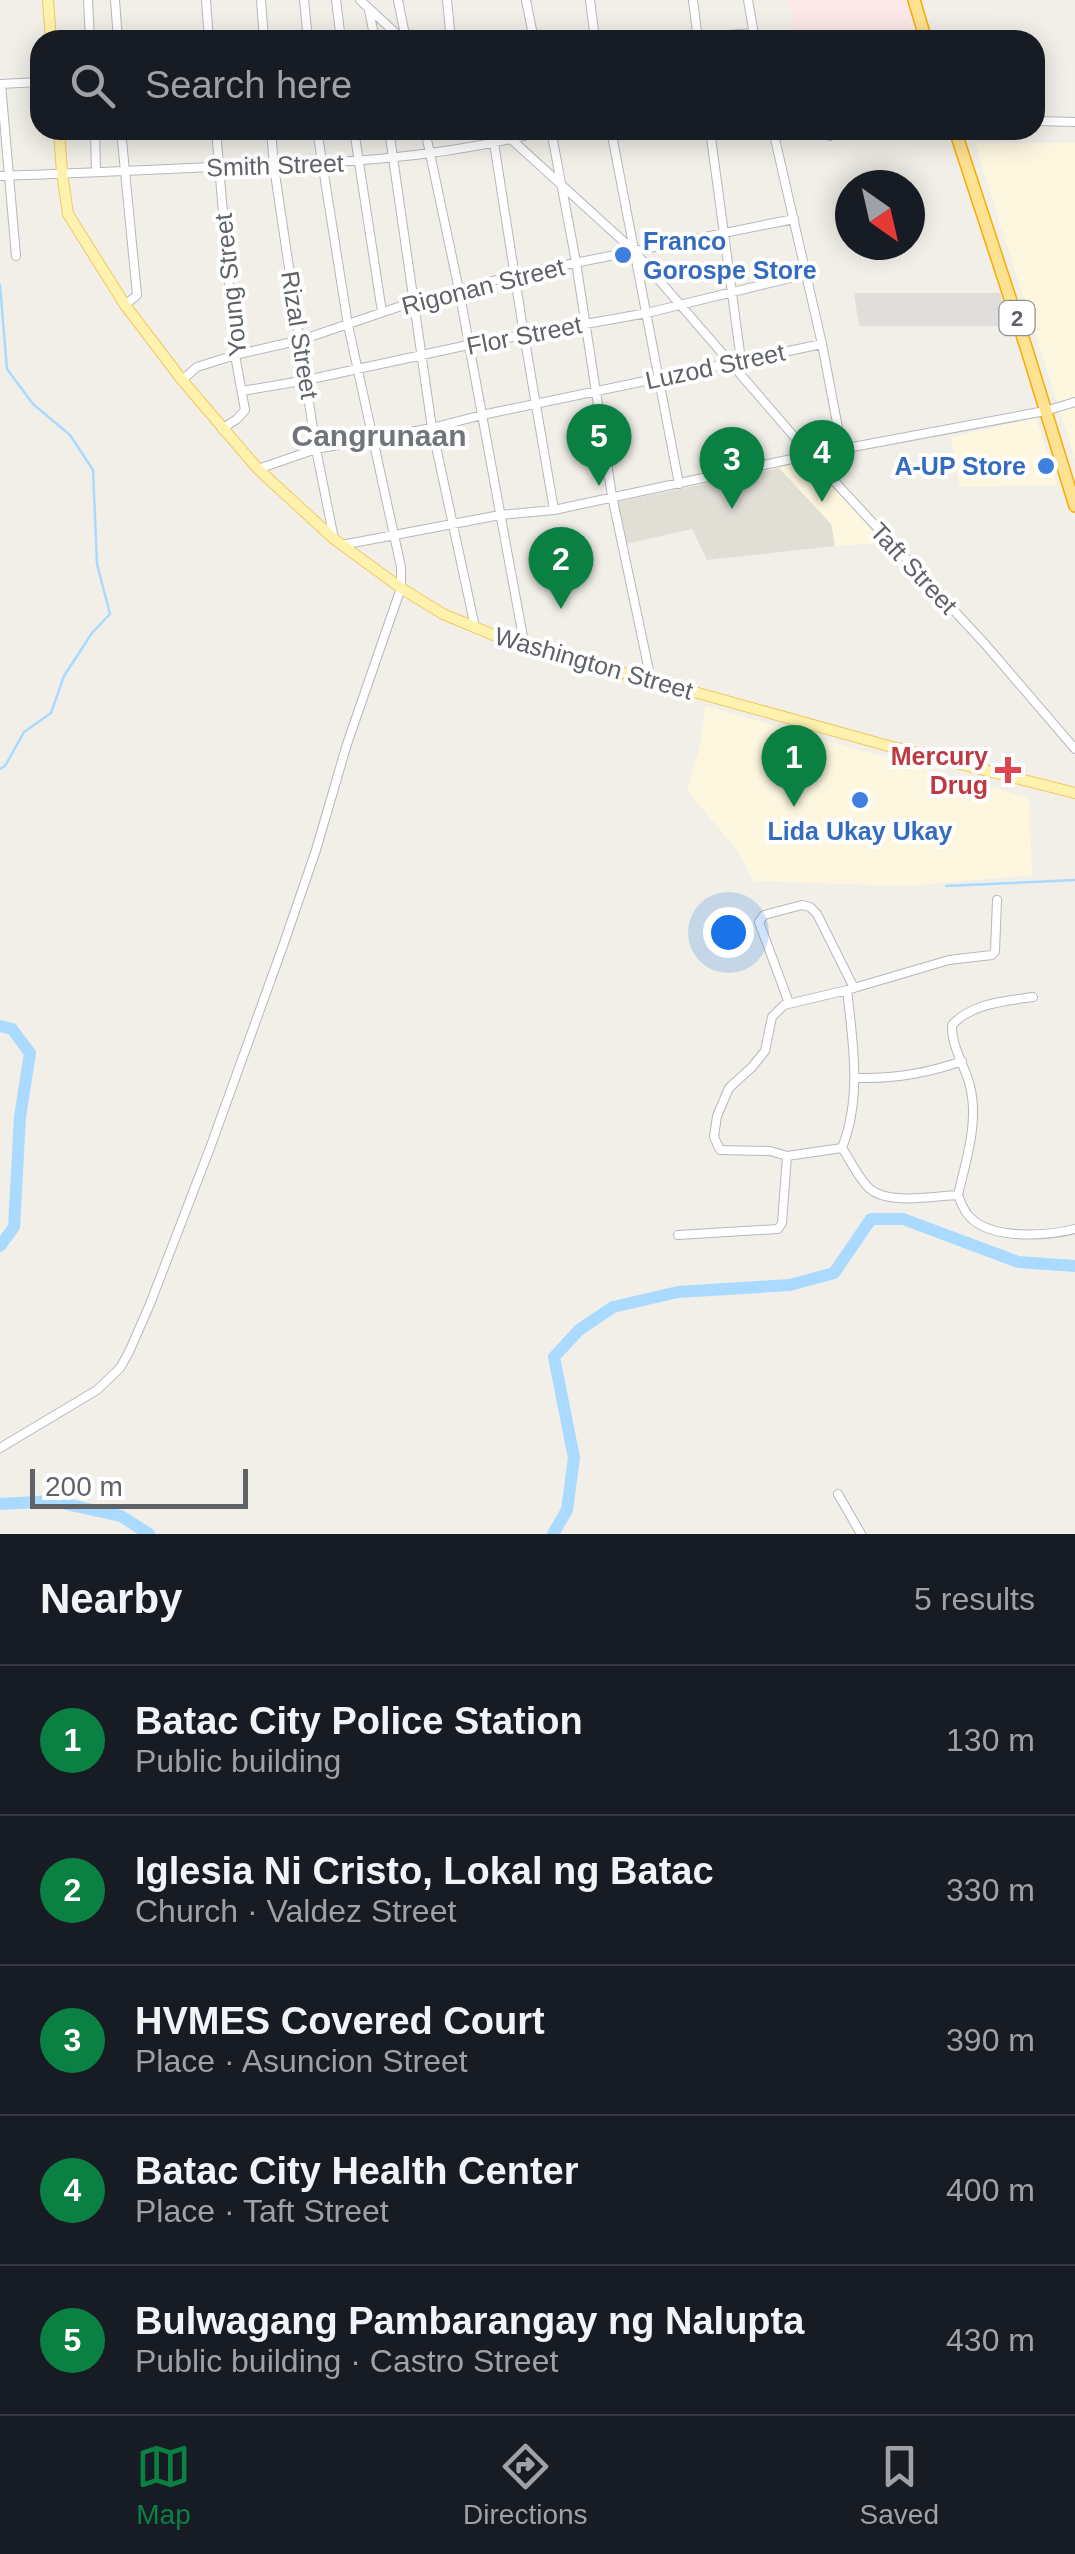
<!DOCTYPE html>
<html lang="en">
<head>
<meta charset="utf-8">
<style>
	:root { --surface:#171b24; --page:#20242c; --text:#f1f3f6; --muted:#9ea1a6; --line:#363941; --accent:#0b8043 }
	body { margin:0; font-family:Arial,sans-serif; background:var(--page); color:var(--text) }
	.compass { position:absolute; left:835px; top:170px; width:90px; height:90px; border-radius:50%; background:var(--surface); box-shadow:0 5px 25px #0003; rotate:146deg }
	.scale { position:absolute; left:30px; bottom:25px; width:218px; box-sizing:border-box; padding-left:10px; border:5px solid #5f6368; border-top:0; font-size:28px; line-height:35px; white-space:nowrap; color:#5f6368; -webkit-text-stroke:8px #fff; paint-order:stroke }
	.you { position:absolute; left:728px; top:932px; width:35px; height:35px; margin:-25px; border:8px solid #fff; border-radius:50%; background:#1a73e8; box-shadow:0 0 0 15px #1a73e833 }
	.badge { display:grid; place-items:center; width:65px; height:65px; border-radius:50%; background:var(--accent); color:#fff; font-size:32px; font-weight:700 }
	.pin { position:absolute; translate:-50% -82px; filter:drop-shadow(0 2px 5px #0008) }
	.pin::after { content:''; position:absolute; top:52px; width:35px; height:30px; background:inherit; clip-path:polygon(0 0,100% 0,50% 100%) }
	.list { margin:0; padding:0; list-style:none }
	h2 { display:flex; justify-content:space-between; align-items:center; height:130px; margin:0; padding:0 40px; font-size:42px }
	h2 small { font-size:32px; font-weight:400; color:var(--muted) }
	.list li { display:grid; grid-template-columns:65px 1fr auto; gap:30px; align-items:center; box-sizing:border-box; height:150px; padding:0 40px; border-top:2px solid var(--line) }
	.list b { display:block; font-size:38px; white-space:nowrap }
	.list p { margin:0; font-size:32px; white-space:nowrap; color:var(--muted) }
	.list em { font-size:32px; font-style:normal; color:var(--muted) }
	.icon { flex:none; width:55px; height:55px; fill:none; stroke:currentColor; stroke-width:2; stroke-linecap:round; stroke-linejoin:round }
	.map { position:relative; flex:none; width:1075px; height:1534px; overflow:hidden }
	.search { position:absolute; background:var(--surface); box-shadow:0 5px 25px #0003; left:30px; right:30px; top:30px; height:110px; display:flex; align-items:center; gap:25px; box-sizing:border-box; padding:0 35px; border-radius:30px; color:var(--muted); font-size:38px }
	.sheet { height:880px; background:var(--surface) }
	nav { display:flex; justify-content:space-around; align-items:center; box-sizing:border-box; height:140px; border-top:2px solid var(--line); background:var(--surface); font-size:28px; color:var(--muted) }
	nav a { display:grid; justify-items:center; gap:5px }
	nav .on { color:var(--accent) }
	.map>svg:first-child { display:block }
	.commercial { fill:#fef7e0 }
	.industrial { fill:#e0deda }
	.education { fill:#e1ded6 }
	.medical { fill:#fce8e6 }
	.lines { fill:none; stroke-linecap:round; stroke-linejoin:round }
	.stream { stroke:#aadaff; stroke-width:2.5 }
	.river { stroke:#aadaff; stroke-width:12 }
	.minor-casing { stroke:#b5b8bc; stroke-width:10 }
	.major-casing { stroke:#f2c960; stroke-width:12 }
	.highway-casing { stroke:#f9ab00; stroke-width:14 }
	.minor { stroke:#fff; stroke-width:8 }
	.major { stroke:#fff2af; stroke-width:10 }
	.highway { stroke:#fde293; stroke-width:11 }
	.shop-dot { fill:#3f7fe0; stroke:#fff; stroke-width:4 }
	.health-dot { fill:#e0444e; stroke:#fff; stroke-width:4 }
	.labels { text-anchor:middle; dominant-baseline:central; stroke-width:8; stroke-linejoin:round; paint-order:stroke }
	.shield { fill:#fff; stroke:#8f9295; stroke-width:2.5 }
	.shield-label { font-size:22px; font-weight:bold; fill:#5f6368 }
	.street-label { font-size:25px; fill:#5f6368; stroke:#fff }
	.shop-label { font-size:25px; font-weight:bold; fill:#366cbe; stroke:#fff; text-anchor:start }
	.health-label { font-size:25px; font-weight:bold; fill:#be3a42; stroke:#fff; text-anchor:end }
	.quarter-label { font-size:30px; font-weight:bold; fill:#70757a; stroke:#fff }
</style>
</head>
<body>
<div class="map">
<svg width="1075" height="1534" viewBox="0 0 1075 1534">
	<rect width="100%" height="100%" fill="#f1efe8"/>
	<path class="commercial" d="M975,143H1075V459L1008,249Z
		M1036,418L1057,485L960,487L951,437Z
		M810,461L882,543L835,546L831,524L779,468Z
		M705,706L1029,798L1032,875L906,886L754,881L739,853L687,790L701,742Z"/>
	<path class="industrial" d="M854,293H1000L1011,326H859Z"/>
	<path class="education" d="M779,468L831,524L835,546L707,560L692,529L625,544L617,502Z"/>
	<path class="medical" d="M789,0H909L921,40H794Z"/>
	<g class="lines">
		<path class="stream" d="M0,285L7,369L33,404L70,435L93,470L97,564L110,614L92,633L64,676L51,713L24,732L5,766L0,769
			M946,886L1075,880"/>
		<path class="river" d="M0,1026L12,1029L30,1053L20,1117L14,1227L0,1246
			M0,1504L52,1501L121,1516L149,1534
			M553,1534L567,1510L574,1458L554,1357L579,1330L613,1307L678,1292L790,1285L834,1273L871,1219H903L1018,1262L1075,1266"/>
		<defs>
			<path id="minor" d="M88,0L90,40
				M115,0L118,40
				M206,0L209,40
				M261,0L264,40
				M304,0L308,40
				M336,0L341,40
				M360,0L403,40
				M398,0L406,40
				M447,0L451,40
				M526,0L534,40
				M590,0L595,40
				M693,0L698,40
				M748,0L755,40
				M369,10L375,40
				M668,40L753,33
				M0,84L40,82
				M1,84L16,256
				M1035,121L1075,122
				M95,130L96,171
				M121,130L137,295L125,305
				M216,130L235,355L245,410L237,419L222,429
				M271,130L274,167L316,449L334,539
				M354,130L382,312
				M389,130L432,428L475,627
				M425,130L459,290L525,648
				M501,130L633,250L810,455L985,644L1075,749
				M551,130L576,262L612,496L651,680
				M611,130L679,484
				M710,130L741,360
				M773,130L822,344L842,449
				M830,136L831,130
				M494,143L524,335L554,510
				M0,176C71,174 142,170 214,167C324,164 439,160 547,130
				M182,380L197,367L235,355L301,340L413,302L515,275L794,219
				M242,391L307,380L468,345L647,313L806,274
				M258,469L316,449L432,428L482,415L822,344
				M342,545L500,515L554,510L810,455L1045,411L1075,402
				M1033,997C1006,1001 972,1003 952,1025C951,1046 965,1066 970,1086C979,1122 966,1160 958,1195C961,1203 964,1212 970,1217C991,1240 1047,1236 1075,1229
				M789,1003L759,922L764,915L802,905L810,907L817,914L854,988
				M856,1078C893,1079 926,1074 962,1061
				M842,1148C862,1097 853,1043 847,990
				M958,1195C934,1196 889,1205 870,1189C858,1178 851,1161 842,1148L787,1156L770,1151L720,1150L714,1137L717,1116L729,1088L752,1067L765,1051L772,1017L784,1005L847,990L949,960L992,955L995,951L997,900
				M678,1235L778,1229L782,1223L787,1156
				M0,1448L97,1390L120,1368L129,1352L150,1304L210,1148L283,946L316,850L347,744L401,588V567L348,325L317,130
				M838,1494L861,1534"/>
			<path id="major" d="M48,0L51,40
				M59,130L62,173L68,214L125,305L182,380L258,469L334,539L401,588L443,614L525,648L651,680L885,745L1075,793"/>
			<path id="highway" d="M914,0L926,40
				M955,130L1026,347L1075,506"/>
		</defs>
		<use href="#minor" class="minor-casing"/>
		<use href="#major" class="major-casing"/>
		<use href="#highway" class="highway-casing"/>
		<use href="#minor" class="minor"/>
		<use href="#major" class="major"/>
		<use href="#highway" class="highway"/>
	</g>
	<g class="shop-dot">
		<circle cx="623" cy="255" r="10"/>
		<circle cx="1046" cy="466" r="10"/>
		<circle cx="860" cy="800" r="10"/>
	</g>
	<path class="health-dot" d="M1003 755h10v10h10v10h-10v10h-10v-10h-10v-10h10z"/>
	<g class="labels">
		<rect class="shield" x="999.5" y="301" width="35" height="34" rx="8"/>
		<g class="shield-label">
			<text x="1017" y="318">2</text>
		</g>
		<g class="street-label">
			<text transform="translate(275 165) rotate(-2)">Smith Street</text>
			<text transform="translate(230 285) rotate(-96)">Young Street</text>
			<text transform="translate(483 286) rotate(-14)">Rigonan Street</text>
			<text transform="translate(300 335) rotate(81)">Rizal Street</text>
			<text transform="translate(524 335) rotate(-11)">Flor Street</text>
			<text transform="translate(715 366) rotate(-12)">Luzod Street</text>
			<text transform="translate(914 568) rotate(47)">Taft Street</text>
			<text transform="translate(594 663) rotate(16)">Washington Street</text>
		</g>
		<g class="shop-label">
			<text x="643" y="241">Franco<tspan x="643" dy="29">Gorospe Store</tspan></text>
			<text x="1026" y="466" text-anchor="end">A-UP Store</text>
			<text x="860" y="831" text-anchor="middle">Lida Ukay Ukay</text>
		</g>
		<g class="health-label">
			<text x="988" y="756">Mercury<tspan x="988" dy="29">Drug</tspan></text>
		</g>
		<g class="quarter-label">
			<text x="379" y="435">Cangrunaan</text>
		</g>
	</g>
</svg>
<svg class="compass" viewBox="-18 -18 36 36"><path d="M0-13l5 13h-10z" fill="#e53935"/><path d="M0 13l5-13h-10z" fill="#9ea1a6"/></svg>
<div class="scale">200 m</div>
<div class="you"></div>
<div class="pin badge" style="left:794px;top:807px">1</div>
<div class="pin badge" style="left:561px;top:609px">2</div>
<div class="pin badge" style="left:732px;top:509px">3</div>
<div class="pin badge" style="left:822px;top:502px">4</div>
<div class="pin badge" style="left:599px;top:486px">5</div>
<div class="search"><svg class="icon" aria-label="search" viewBox="0 0 24 24"><circle cx="10" cy="10" r="6"/><path d="M15 15l6 6"/></svg>Search here</div>
</div>
<section class="sheet">
<h2>Nearby<small>5 results</small></h2>
<ul class="list">
<li><span class="badge">1</span><div><b>Batac City Police Station</b><p>Public building</p></div><em>130 m</em></li>
<li><span class="badge">2</span><div><b>Iglesia Ni Cristo, Lokal ng Batac</b><p>Church · Valdez Street</p></div><em>330 m</em></li>
<li><span class="badge">3</span><div><b>HVMES Covered Court</b><p>Place · Asuncion Street</p></div><em>390 m</em></li>
<li><span class="badge">4</span><div><b>Batac City Health Center</b><p>Place · Taft Street</p></div><em>400 m</em></li>
<li><span class="badge">5</span><div><b>Bulwagang Pambarangay ng Nalupta</b><p>Public building · Castro Street</p></div><em>430 m</em></li>
</ul>
</section>
<nav>
<a class="on"><svg class="icon" aria-label="map" viewBox="0 0 24 24"><path d="M3 6l6-2 6 2 6-2v14l-6 2-6-2-6 2zM9 4v14M15 6v14"/></svg>Map</a>
<a><svg class="icon" aria-label="directions" viewBox="0 0 24 24"><path d="M12 3l9 9-9 9-9-9zM9 14v-3h6M13 9l2 2-2 2"/></svg>Directions</a>
<a><svg class="icon" aria-label="saved" viewBox="0 0 24 24"><path d="M7 4h10v16l-5-4-5 4z"/></svg>Saved</a>
</nav>
</body>
</html>
